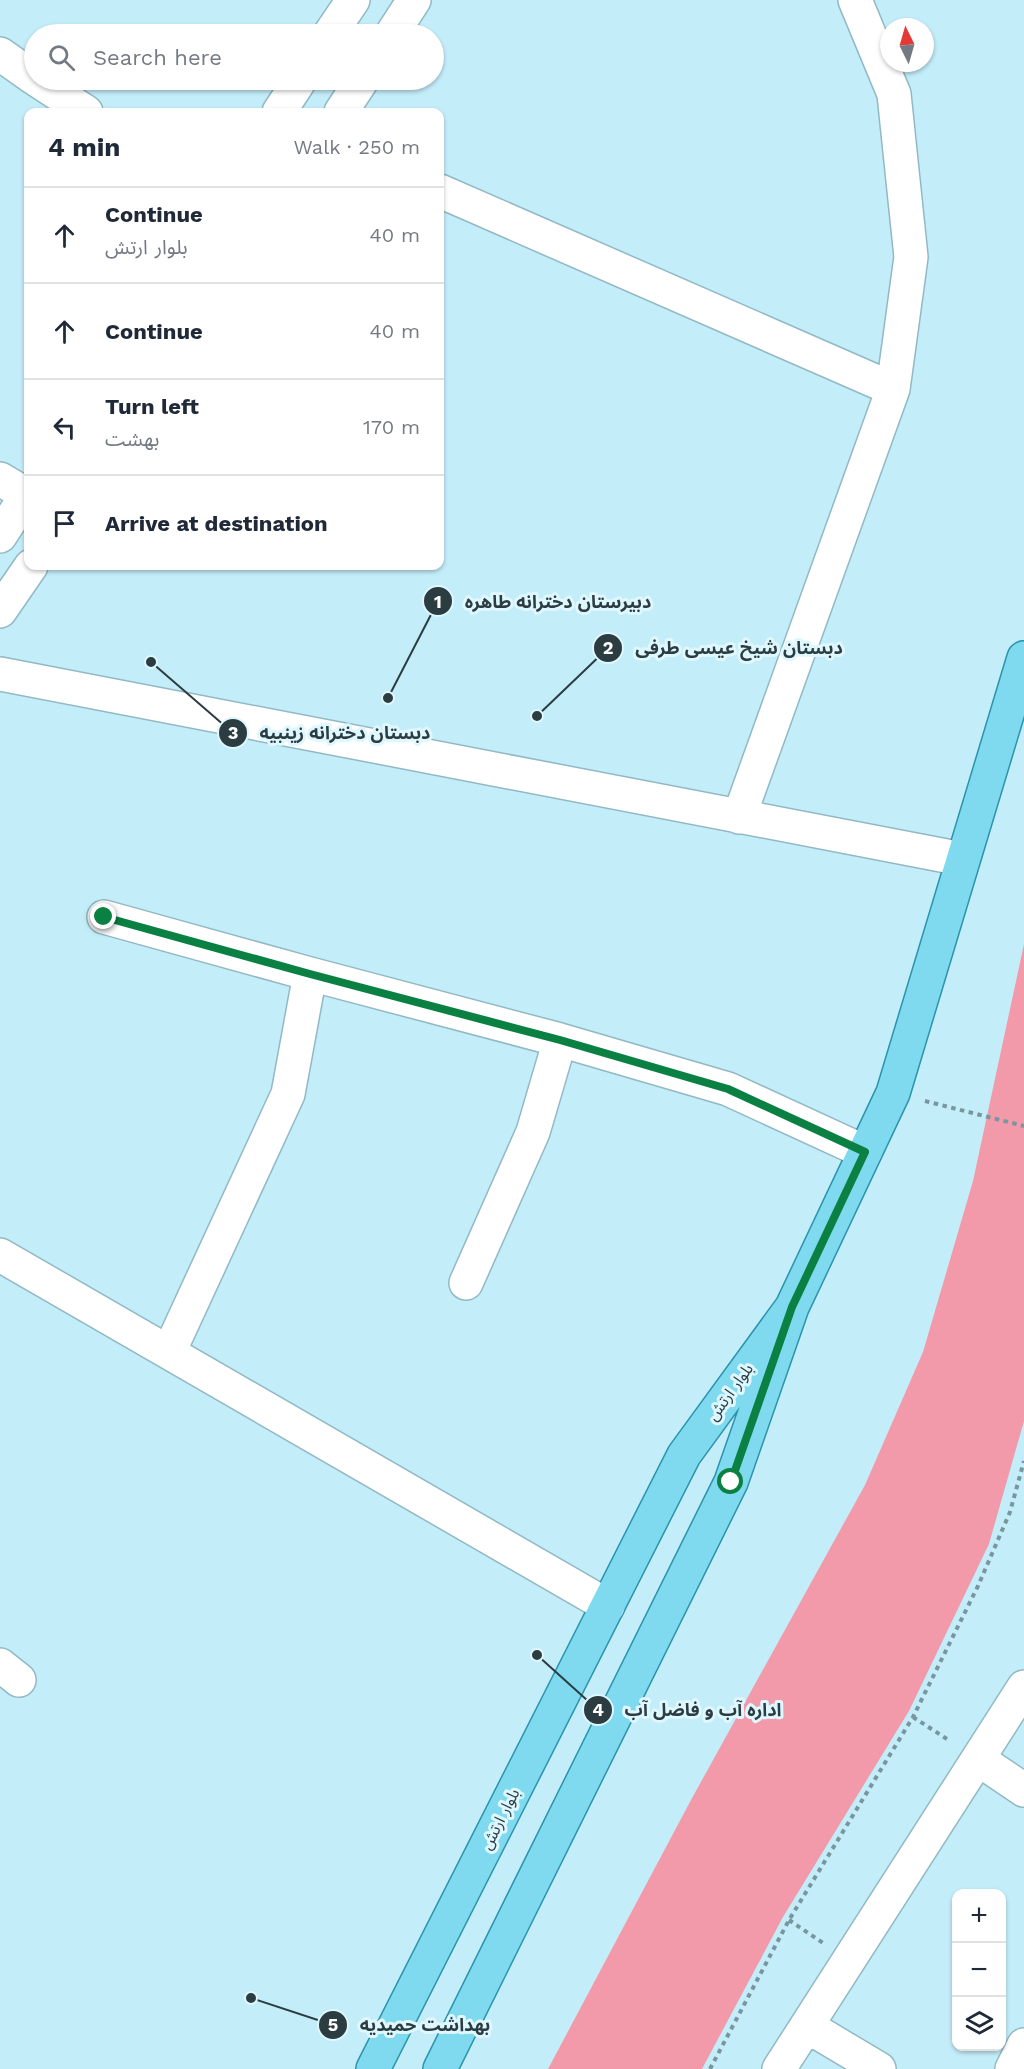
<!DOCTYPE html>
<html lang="en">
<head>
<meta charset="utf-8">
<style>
	:root { --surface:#fff; --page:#f2f2f3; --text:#1f2937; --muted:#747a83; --line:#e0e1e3 }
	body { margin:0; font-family:"Work Sans","Noto Sans Arabic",sans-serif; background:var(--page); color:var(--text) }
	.controls { position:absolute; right:18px; bottom:18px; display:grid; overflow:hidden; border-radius:12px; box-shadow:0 2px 4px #0004 }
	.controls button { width:54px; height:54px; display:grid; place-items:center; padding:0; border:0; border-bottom:2px solid var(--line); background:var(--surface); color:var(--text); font:30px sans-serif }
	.compass { position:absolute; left:880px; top:18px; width:54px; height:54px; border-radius:50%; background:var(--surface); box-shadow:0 2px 4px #0004; rotate:355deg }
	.stop { position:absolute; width:18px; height:18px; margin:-14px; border:4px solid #0b8043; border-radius:50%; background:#fff }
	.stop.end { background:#0b8043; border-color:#fff; box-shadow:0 2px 6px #0008 }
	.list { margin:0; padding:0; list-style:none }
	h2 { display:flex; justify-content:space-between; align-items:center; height:78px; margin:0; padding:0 24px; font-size:26px }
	h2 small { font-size:20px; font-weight:400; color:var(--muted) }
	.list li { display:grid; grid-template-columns:39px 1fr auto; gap:18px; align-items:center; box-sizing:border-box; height:96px; padding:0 24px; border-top:2px solid var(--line) }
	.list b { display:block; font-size:22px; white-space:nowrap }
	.list p { margin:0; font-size:20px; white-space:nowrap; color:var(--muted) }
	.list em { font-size:20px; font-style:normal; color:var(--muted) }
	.icon { flex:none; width:33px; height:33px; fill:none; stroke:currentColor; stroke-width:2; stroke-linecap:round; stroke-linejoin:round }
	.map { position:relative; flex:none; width:1024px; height:2069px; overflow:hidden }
	.search { position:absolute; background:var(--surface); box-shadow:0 2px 4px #0004; left:24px; top:24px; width:420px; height:66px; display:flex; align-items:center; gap:15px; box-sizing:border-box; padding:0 21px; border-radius:33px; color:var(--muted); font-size:22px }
	.panel { position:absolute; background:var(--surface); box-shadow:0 2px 4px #0004; left:24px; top:108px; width:420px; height:462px; border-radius:12px }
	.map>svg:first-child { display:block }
	.water { fill:#f29aa9 }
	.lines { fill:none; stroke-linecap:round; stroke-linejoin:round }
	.minor-casing { stroke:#91b9c4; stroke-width:36 }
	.major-casing { stroke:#2b93ab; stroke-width:36 }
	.path { stroke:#79969f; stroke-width:4; stroke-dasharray:4.5 4.5; stroke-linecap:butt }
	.minor { stroke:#fff; stroke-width:33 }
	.major { stroke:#7fdaef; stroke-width:33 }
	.route { stroke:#0b8043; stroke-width:8 }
	.labels { text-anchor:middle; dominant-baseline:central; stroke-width:6; stroke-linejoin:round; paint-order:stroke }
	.street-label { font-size:16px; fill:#2c3d42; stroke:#dff7ff }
	.leader { fill:none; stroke:#2c3d42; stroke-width:2 }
	.callout-dot { fill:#2c3d42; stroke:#dff7ff; stroke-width:2 }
	.mark-label { font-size:18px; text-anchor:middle; font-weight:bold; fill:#fff }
	.callout-label { font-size:18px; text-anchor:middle; font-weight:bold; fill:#2c3d42; stroke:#dff7ff; stroke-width:6; stroke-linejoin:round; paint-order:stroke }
</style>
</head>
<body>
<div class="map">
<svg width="1024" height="2069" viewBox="0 0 1024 2069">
	<rect width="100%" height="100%" fill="#c4edfa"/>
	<path class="water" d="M1024,944V1421L989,1544L909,1711L783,1917L702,2069H548L691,1800L865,1485L923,1352L973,1181Z"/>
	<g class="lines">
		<defs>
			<path id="minor" d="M855,0L894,94L911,257L893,389
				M330,34L353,0
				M392,34L414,0
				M0,54L34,78
				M37,80L86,112
				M279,112L300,80
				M341,112L362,80
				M440,191L893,389L739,817
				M0,479L27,495
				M0,536L28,493
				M0,611L31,566
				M0,674L962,859
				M104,917L310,974L560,1040L728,1089L865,1152
				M0,1255L608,1606
				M466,1283L533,1132L560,1040
				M169,1352L288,1094L310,974
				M0,1665L19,1680
				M978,1759L1024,1790
				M807,2026L879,2069
				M779,2069L1024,1687
				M1012,2069L1024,2045"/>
			<path id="major" d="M792,1307L893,1093L1024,658
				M373,2069L684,1455L792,1307L731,1482L440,2069"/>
		</defs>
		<use href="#minor" class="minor-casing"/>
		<use href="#major" class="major-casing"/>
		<path class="path" d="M925,1101L1024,1126
			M913,1717L950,1741
			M789,1920L823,1943
			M710,2069L789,1920L913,1717L978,1586L1010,1512L1024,1461"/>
		<use href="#minor" class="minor"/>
		<use href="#major" class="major"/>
	</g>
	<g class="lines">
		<path class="route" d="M104,917L310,974L560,1040L728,1089L865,1152L792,1307L731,1482"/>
	</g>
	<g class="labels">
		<g class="street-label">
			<text transform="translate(730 1392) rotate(-54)">بلوار ارتش</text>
			<text transform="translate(500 1819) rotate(-63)">بلوار ارتش</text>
		</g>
	</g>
	<path class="leader" d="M388 698L438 601M537 716L608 648M151 662L233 733M537 1655L598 1710M251 1998L333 2025"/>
	<g class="callout-dot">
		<circle cx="388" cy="698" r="6"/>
		<circle cx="537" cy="716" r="6"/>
		<circle cx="151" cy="662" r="6"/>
		<circle cx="537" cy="1655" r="6"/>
		<circle cx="251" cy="1998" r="6"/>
		<circle cx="438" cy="601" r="15"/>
		<circle cx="608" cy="648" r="15"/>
		<circle cx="233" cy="733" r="15"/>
		<circle cx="598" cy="1710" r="15"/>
		<circle cx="333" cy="2025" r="15"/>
	</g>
	<g class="mark-label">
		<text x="438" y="608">1</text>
		<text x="608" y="654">2</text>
		<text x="233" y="739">3</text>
		<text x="598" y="1716">4</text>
		<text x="333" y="2031">5</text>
	</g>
	<g class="callout-label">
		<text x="558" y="608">دبیرستان دخترانه طاهره</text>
		<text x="739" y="654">دبستان شیخ عیسی طرفی</text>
		<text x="345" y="739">دبستان دخترانه زینبیه</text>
		<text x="703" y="1716">اداره آب و فاضل آب</text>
		<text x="425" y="2031">بهداشت حمیدیه</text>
	</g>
</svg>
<div class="controls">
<button>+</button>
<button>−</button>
<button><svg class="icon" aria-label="layers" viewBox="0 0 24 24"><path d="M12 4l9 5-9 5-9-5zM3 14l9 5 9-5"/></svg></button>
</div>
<svg class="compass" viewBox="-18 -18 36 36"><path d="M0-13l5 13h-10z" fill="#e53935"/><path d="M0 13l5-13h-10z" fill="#747a83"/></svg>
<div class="stop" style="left:731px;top:1482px"></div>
<div class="stop end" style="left:104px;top:917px"></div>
<div class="search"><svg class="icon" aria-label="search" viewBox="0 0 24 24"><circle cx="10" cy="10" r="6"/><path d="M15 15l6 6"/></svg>Search here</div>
<section class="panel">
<h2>4 min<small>Walk · 250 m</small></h2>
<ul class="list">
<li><svg class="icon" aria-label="ahead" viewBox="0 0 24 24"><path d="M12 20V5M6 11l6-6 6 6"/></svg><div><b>Continue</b><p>بلوار ارتش</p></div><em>40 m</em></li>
<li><svg class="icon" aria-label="ahead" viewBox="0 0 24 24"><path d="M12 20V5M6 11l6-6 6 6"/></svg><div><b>Continue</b></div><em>40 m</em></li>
<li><svg class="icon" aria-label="left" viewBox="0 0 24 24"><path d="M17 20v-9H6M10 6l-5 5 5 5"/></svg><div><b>Turn left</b><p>بهشت</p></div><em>170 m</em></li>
<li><svg class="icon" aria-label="arrive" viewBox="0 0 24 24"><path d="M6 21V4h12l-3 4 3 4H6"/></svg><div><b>Arrive at destination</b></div></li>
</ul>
</section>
</div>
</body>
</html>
